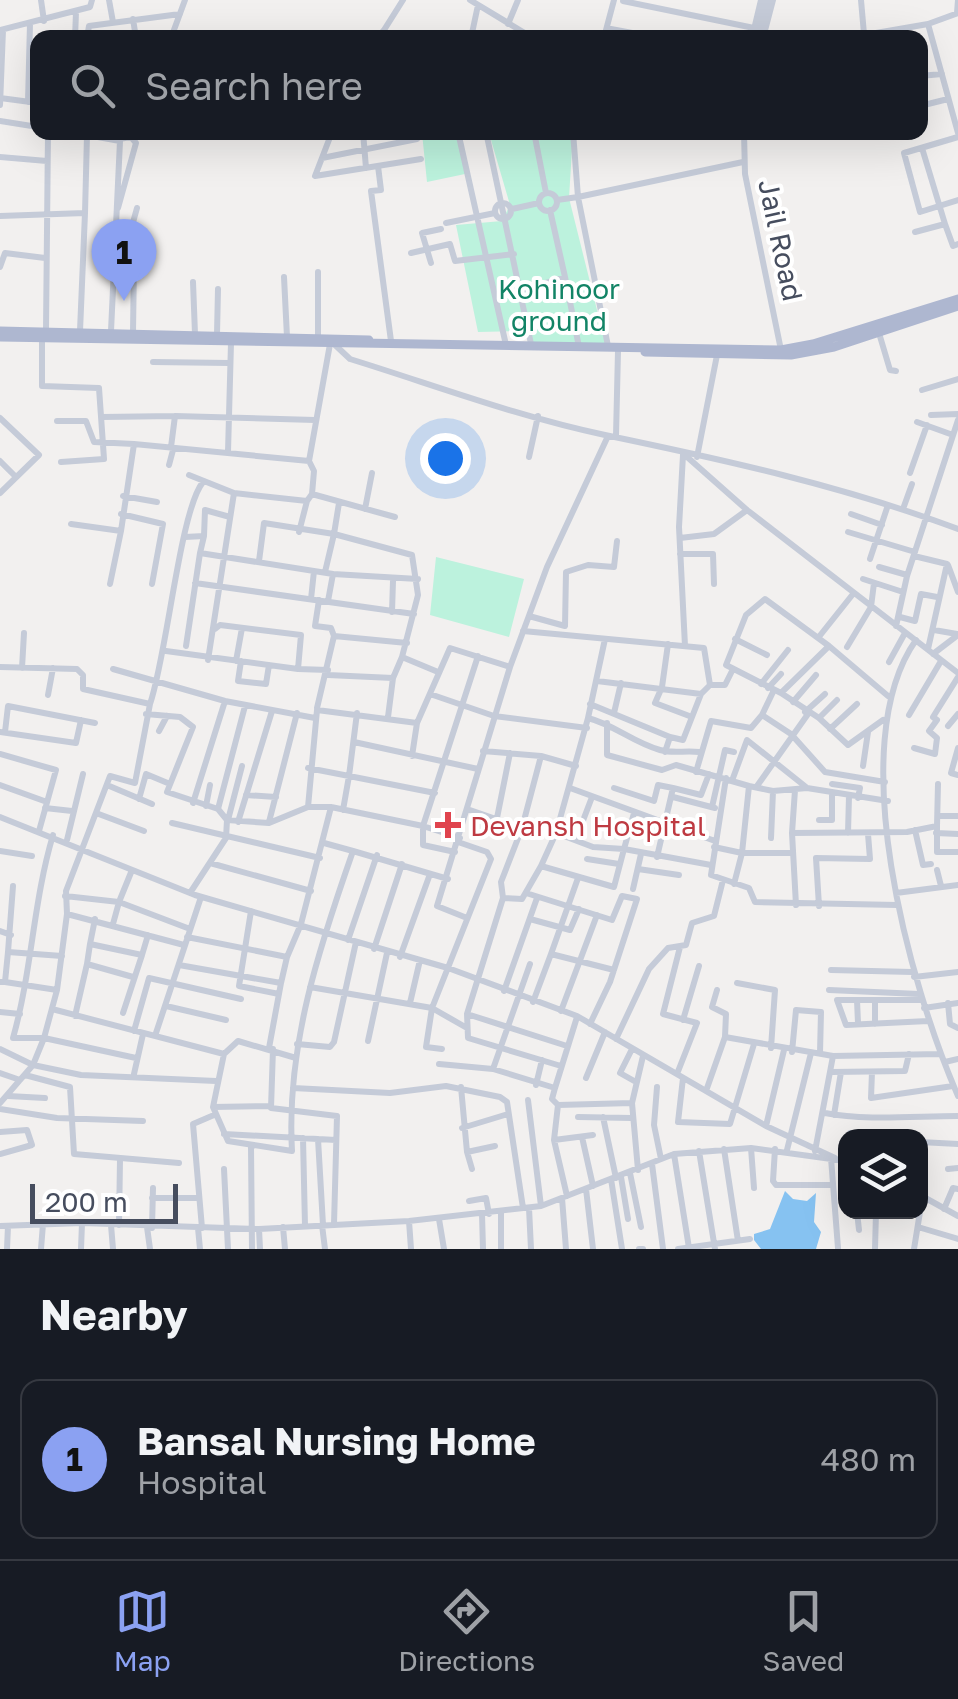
<!DOCTYPE html>
<html lang="en">
<head>
<meta charset="utf-8">
<style>
	:root { --surface:#171b24; --page:#20242c; --text:#f1f3f6; --muted:#9ea1a6; --line:#363941; --accent:#8ba1f2 }
	body { margin:0; font-family:"Golos Text",sans-serif; background:var(--page); color:var(--text) }
	.controls { position:absolute; right:30px; bottom:30px; display:grid; overflow:hidden; border-radius:20px; box-shadow:0 10px 40px #0002 }
	.controls button { width:90px; height:90px; display:grid; place-items:center; padding:0; border:0; border-bottom:2px solid var(--line); background:var(--surface); color:var(--text); font:50px sans-serif }
	.scale { position:absolute; left:30px; bottom:25px; width:148px; box-sizing:border-box; padding-left:10px; border:5px solid #464d5e; border-top:0; font-size:28px; line-height:35px; white-space:nowrap; color:#464d5e; -webkit-text-stroke:8px #fff; paint-order:stroke }
	.you { position:absolute; left:445px; top:458px; width:35px; height:35px; margin:-25px; border:8px solid #fff; border-radius:50%; background:#1a73e8; box-shadow:0 0 0 15px #1a73e833 }
	.badge { display:grid; place-items:center; width:65px; height:65px; border-radius:50%; background:var(--accent); color:#111; font-size:32px; font-weight:700 }
	.pin { position:absolute; translate:-50% -82px; filter:drop-shadow(0 2px 5px #0008) }
	.pin::after { content:''; position:absolute; top:52px; width:35px; height:30px; background:inherit; clip-path:polygon(0 0,100% 0,50% 100%) }
	.list { margin:0; padding:0; list-style:none }
	h2 { display:flex; justify-content:space-between; align-items:center; height:130px; margin:0; padding:0 40px; font-size:42px }
	h2 small { font-size:32px; font-weight:400; color:var(--muted) }
	.list li { display:grid; grid-template-columns:65px 1fr auto; gap:30px; align-items:center; box-sizing:border-box; height:160px; margin:0 20px 20px; padding:0 20px; border:2px solid var(--line); border-radius:20px }
	.list b { display:block; font-size:38px; white-space:nowrap }
	.list p { margin:0; font-size:32px; white-space:nowrap; color:var(--muted) }
	.list em { font-size:32px; font-style:normal; color:var(--muted) }
	.icon { flex:none; width:55px; height:55px; fill:none; stroke:currentColor; stroke-width:2; stroke-linecap:round; stroke-linejoin:round }
	.map { position:relative; flex:none; width:958px; height:1249px; overflow:hidden }
	.search { position:absolute; background:var(--surface); box-shadow:0 10px 40px #0002; left:30px; right:30px; top:30px; height:110px; display:flex; align-items:center; gap:25px; box-sizing:border-box; padding:0 35px; border-radius:20px; color:var(--muted); font-size:38px }
	.sheet { height:310px; background:var(--surface) }
	nav { display:flex; justify-content:space-around; align-items:center; box-sizing:border-box; height:140px; border-top:2px solid var(--line); background:var(--surface); font-size:28px; color:var(--muted) }
	nav a { display:grid; justify-items:center; gap:5px }
	nav .on { color:var(--accent) }
	.map>svg:first-child { display:block }
	.green { fill:#bcf2dd }
	.water { fill:#86c2f1 }
	.lines { fill:none; stroke-linecap:round; stroke-linejoin:round }
	.minor { stroke:#c5cbd8; stroke-width:6 }
	.major { stroke:#aeb7d0; stroke-width:9 }
	.health-dot { fill:#e0444e; stroke:#fff; stroke-width:4 }
	.labels { text-anchor:middle; dominant-baseline:central; stroke-width:8; stroke-linejoin:round; paint-order:stroke }
	.street-label { font-size:28px; fill:#464d5e; stroke:#fff }
	.park-label { font-size:28px; fill:#128466; stroke:#fff }
	.health-label { font-size:28px; fill:#be3a42; stroke:#fff; text-anchor:start }
</style>
</head>
<body>
<div class="map">
<svg width="958" height="1249" viewBox="0 0 958 1249">
	<rect width="100%" height="100%" fill="#f2f0ef"/>
	<path class="green" d="M422,133H460L465,174L427,182Z
		M489,133H573L569,198L606,346L533,344L529,331L478,332L456,225L502,221L510,205Z
		M436,557L524,579L509,637L430,615Z"/>
	<path class="water" d="M785,1191L793,1199L807,1201L816,1193L814,1222L821,1232L816,1249H761L754,1240V1234L770,1229Z"/>
	<g class="lines">
		<path class="minor" d="M41,0L44,21
			M109,0L113,22
			M470,0L533,38
			M861,0L864,34
			M623,1L754,28
			M957,13L958,0
			M133,19L136,38
			M508,24L518,0
			M928,24L958,13
			M611,29L659,38
			M0,30L90,7L92,0
			M606,30L614,0
			M383,31L403,38
			M75,38L76,12
			M87,38L89,26L180,14
			M171,38L185,0
			M379,38L403,0
			M471,38L478,5
			M752,38L761,0
			M758,38L767,0
			M763,38L773,0
			M847,38L928,24L958,133
			M920,76L942,74
			M0,98L38,103
			M28,102L30,23
			M0,105L3,30
			M920,106L948,99
			M0,121L38,127
			M70,132L120,141L111,331
			M332,132L315,176L421,159
			M363,132L366,168
			M458,132L506,345
			M486,132L531,344
			M534,132L546,193
			M573,132L578,197L743,162
			M744,132L745,174L781,350
			M958,137L904,153L920,212L958,200
			M922,148L945,224
			M0,157L47,161
			M322,158L417,139
			M378,166L381,190L371,191L391,341
			M539 202a9 9 0 1 1 18 0a9 9 0 1 1-18 0Z
			M557,200L578,197L608,346
			M495 211a8 8 0 1 1 16 0a8 8 0 1 1-16 0Z
			M118,208L136,143L131,137L119,139
			M512,209L539,203
			M550,210L565,277
			M0,216L85,213L87,135
			M446,223L495,213
			M116,231L132,226L137,208
			M915,232L945,224L953,246L958,244
			M411,253L450,244L455,261L514,254
			M431,263L422,233L441,229
			M0,267L5,253L45,258
			M284,277L287,337
			M193,282L195,334
			M522,290L565,277L579,347
			M46,330L48,132
			M80,331L85,213
			M133,332L134,264
			M879,333L890,370L896,371
			M217,334L218,289
			M318,337V272
			M42,338V386L99,388L104,459L61,462
			M334,344L350,359C434,385 519,417 605,435C725,460 843,486 958,529
			M153,362L229,363
			M922,390L958,379
			M931,415L958,414
			M102,417L175,416
			M0,418L39,455L0,493
			M57,421H86L94,442L134,444
			M917,422L953,435
			M616,436L618,351
			M171,447L175,416L315,420
			M228,452L231,343
			M683,455L679,527L685,646
			M686,456L747,510L958,673
			M529,457L538,416
			M697,457L717,355
			M0,461L16,477
			M309,461L330,344
			M169,465L173,450
			M910,473L927,425
			M189,475L234,493
			M123,496L157,502
			M365,509L372,473
			M903,509L912,484
			M121,514L163,524L152,584
			M851,514L882,525
			M71,524L121,531L134,444L309,461L314,471L312,494
			M299,532L307,501
			M848,532L915,552
			M204,536L205,510L230,517
			M185,537L204,536L200,553L333,574L418,579
			M680,538L714,534L747,510
			M680,554H713L714,584
			M914,556L947,564L928,649
			M870,559L888,505
			M259,561L264,523L334,534L339,503
			M948,565L958,592
			M879,567L907,575
			M325,572L334,534L412,555L418,595L402,657L438,672
			M863,579L903,592
			M195,583L414,614
			M110,584L121,531
			M311,599L314,571
			M328,601L333,574
			M392,612L393,581
			M529,616L565,626L566,572L588,565L614,567L617,541
			M900,617L915,621L921,594L937,597
			M896,626L907,576L958,420
			M215,629L220,625L301,635L298,669L328,670
			M934,630L957,634
			M523,631L704,648L710,685
			M334,636L407,643
			M818,638L853,594
			M605,639L588,718C615,725 632,742 660,750C675,754 684,750 699,752
			M735,639L767,655
			M916,640C842,745 910,986 958,1096
			M668,644L662,687L655,703L692,717
			M186,646L200,553
			M829,646L888,696
			M847,647L871,607L874,583
			M166,651L298,669
			M933,654L958,635
			M208,660L234,493L307,501L312,494L395,517
			M236,661L242,628
			M241,661L238,681L266,684L269,665
			M889,662L905,633
			M0,667L77,669L83,675V689L150,704L135,783L110,776L66,891L67,914L57,990L44,1038L136,1058
			M22,668L24,633
			M113,669L225,701L315,718
			M328,675L393,678
			M597,681L701,694
			M761,684L788,650
			M768,688L781,674
			M773,692L762,715L791,734L825,772L885,782
			M781,693L829,646L765,599L746,615L726,665L781,693L819,718L848,745L883,720
			M430,694L494,716L587,728
			M48,695L53,668
			M793,702L816,675
			M150,704C167,655 180,510 203,482
			M590,704L670,737
			M317,708L334,636L331,628L315,626L319,600
			M805,712L825,694
			M357,713L349,776L435,793
			M614,713L621,683
			M146,714L180,717L193,727L167,792L218,809L227,820
			M909,715L941,661
			M388,717L393,678L402,657
			M819,718L837,700
			M417,723L450,648L510,667
			M607,723V755L662,770L676,765L749,786
			M948,726L958,714
			M830,729L857,704
			M159,731L167,716
			M0,732L76,743L81,720
			M5,732L8,706L95,723
			M354,742L478,769
			M914,748L935,754L937,738L929,731L937,720L933,717L958,677
			M958,748L951,773L958,775
			M483,751L541,756L576,766
			M665,752L670,737L683,740L701,694L710,685H725L733,669
			M0,754L56,770L39,831
			M541,756L522,828L501,882L503,898L467,1014L567,1046
			M863,766L868,732
			M308,768L349,776L343,810
			M696,772L711,721L751,728L762,715
			M726,778L711,875L749,888L755,902L897,905
			M733,778L747,740L806,787
			M832,784L860,788L858,798
			M0,785L47,802
			M107,785L152,804
			M757,786L808,714
			M570,788L715,841
			M614,788L654,801L658,785L673,788
			M246,795L276,797
			M673,797L715,808
			M139,799L146,774L170,784
			M193,803L225,701
			M206,806L210,785
			M308,807H331L423,826L478,656
			M712,807L725,750L734,752
			M45,808L72,811
			M218,809L245,706
			M467,809L522,828
			M96,813L144,831
			M939,816H958
			M0,817L195,895L448,968L577,1016L766,1126L835,1158
			M497,818L510,753
			M228,820L242,766
			M819,820H832V792
			M238,822L272,711
			M269,822L297,713
			M172,823L320,858
			M937,826V852H958
			M915,830L923,865L931,864
			M556,833L593,847L624,849L634,813
			M792,833L795,790
			M848,833L849,796
			M936,833L958,834
			M771,838L773,791
			M576,839L592,797
			M67,840L83,774
			M324,843L353,851
			M714,847L742,853L749,786L773,791L807,788L888,801
			M0,851L32,856
			M455,852L423,845V826L460,838
			M657,857L673,788L701,795L709,774
			M587,859L619,864
			M210,863L311,891
			M541,866L556,833L588,718
			M638,869L679,875
			M132,870L119,902L190,929
			M937,870L941,886
			M734,884L742,853H793
			M633,889L641,854
			M190,893L226,838L227,820L269,823L308,807L317,710L417,723L412,756
			M526,893L612,920L622,896L637,899L610,982L590,1024
			M896,893L958,885
			M65,896L119,902L113,924
			M503,898L522,899L541,866L614,887L624,849L711,865
			M796,905L792,833L907,832L937,826L938,784
			M819,906L816,858L870,859L868,834
			M251,911L239,986L279,994
			M67,914L184,945
			M467,918L437,906L510,667L547,567L608,436
			M530,919L570,930L579,909
			M0,931L11,935
			M348,940L377,855
			M90,944L95,919
			M374,949L402,864
			M8,952L13,886
			M551,954L578,878
			M287,957L301,924L331,807
			M400,957L430,874
			M179,965L281,983L287,957L187,937
			M831,970L912,972
			M133,977L87,964L90,944L142,955L148,935
			M914,977L958,972
			M0,982H5L8,952L62,956
			M5,982L57,990
			M737,983L775,990L771,1048
			M310,987L432,1008L491,859L487,852L458,842
			M717,990L712,1007L726,1014L725,1037
			M829,990L919,994
			M504,991L537,898
			M857,1000L858,1023
			M875,1000V1024
			M921,1000H837L846,1025L928,1021
			M533,1002L551,954L614,970
			M410,1003L420,960
			M948,1003L950,1024L958,1028
			M166,1006L226,1020
			M924,1008L958,1003
			M52,1009L224,1054L238,1041L296,1058
			M561,1011L597,915
			M0,1012L20,1014
			M123,1013L142,955
			M467,1014L468,1038L561,1066
			M75,1016L87,964
			M683,1020L699,966
			M134,1031L149,978L241,999
			M155,1036L201,897
			M616,1039L649,969L668,948L686,945L692,923L714,916L723,880
			M368,1041L387,953
			M297,1044L330,1047L334,1042L356,942
			M269,1048L281,983
			M0,1049L33,1065L81,1075L216,1081
			M273,1049L271,1108L337,1116L334,1224
			M442,1049L426,1047L432,1008L467,1028
			M632,1049L620,1073L636,1082
			M792,1052L796,1010L821,1012L820,1053
			M224,1054L213,1107L228,1141L292,1151C286,1047 319,948 353,851L448,879
			M945,1062L958,1059
			M439,1064L493,1069L555,1088L577,1017
			M493,1069L530,964
			M832,1072L905,1071L909,1054
			M872,1072L871,1098L953,1086
			M0,1073L20,1080
			M134,1074L143,1034
			M677,1074L697,1023L663,1014L680,947
			M25,1075L70,1087L74,1154L179,1163
			M586,1078L605,1032
			M683,1078L678,1122L730,1124L754,1044
			M536,1085L542,1060
			M461,1087L467,1152L495,1146
			M657,1087L654,1125L661,1159
			M293,1088L390,1093L446,1086L500,1097L507,1102L523,1208
			M555,1088L552,1099L558,1105L554,1140L567,1196
			M706,1091L725,1037L833,1056
			M8,1096L45,1098
			M528,1100L541,1206
			M0,1103L33,1065L44,1038H13C32,971 33,902 53,835
			M558,1105L632,1103
			M213,1107L269,1106
			M0,1109L57,1118L143,1121
			M825,1113C866,1121 915,1116 958,1116
			M834,1115L841,1072
			M578,1117L631,1118
			M603,1117L616,1178
			M766,1126L784,1050
			M462,1128L508,1114
			M0,1132L27,1130L32,1145L0,1154
			M850,1133L891,1136
			M224,1134L336,1140
			M582,1137L593,1186
			M303,1138L305,1226
			M318,1139L323,1225
			M554,1140L593,1135
			M920,1142L958,1144
			M251,1147L252,1249
			M751,1148L754,1188
			M724,1149L738,1241
			M775,1149L773,1181L776,1185H831
			M787,1150L811,1053
			M699,1151L715,1249
			M815,1151L833,1056L940,1054
			M467,1152L472,1169
			M674,1154L689,1248
			M831,1158L838,1248
			M842,1159L846,1143
			M652,1164L663,1249
			M224,1169L228,1249
			M948,1169L958,1168
			M638,1170L632,1103L643,1056
			M630,1173L641,1227
			M621,1177L628,1219
			M611,1179L622,1249
			M586,1189L593,1249
			M920,1195L958,1216
			M152,1198H199
			M562,1198L566,1249
			M469,1201L486,1198L489,1214
			M529,1208L531,1249
			M944,1209L953,1188L958,1189
			M857,1212L859,1230
			M482,1214L483,1249
			M439,1219L444,1249
			M409,1221L411,1249
			M111,1225L113,1249
			M119,1225L120,1159
			M322,1225L325,1249
			M0,1226L82,1223L259,1229L409,1221L541,1206L674,1154L751,1148L846,1161
			M147,1227L150,1249
			M283,1227L285,1249
			M918,1227L958,1239
			M152,1228L153,1188
			M198,1228L200,1249
			M202,1228L193,1124L214,1115
			M259,1229L260,1249
			M7,1249L8,1226
			M41,1249L43,1224
			M81,1249L82,1223
			M501,1249V1213
			M639,1249H643
			M678,1249L750,1239
			M875,1249L876,1212L888,1213
			M914,1249L920,1212"/>
		<path class="major" d="M0,331L369,340
			M0,337L781,350L813,344L958,299
			M645,352L791,355L834,347L958,306"/>
	</g>
	<path class="health-dot" d="M443 810h10v10h10v10h-10v10h-10v-10h-10v-10h10z"/>
	<g class="labels">
		<g class="street-label">
			<text transform="translate(781 240) rotate(78)">Jail Road</text>
		</g>
		<g class="park-label">
			<text x="559" y="288">Kohinoor<tspan x="559" dy="32">ground</tspan></text>
		</g>
		<g class="health-label">
			<text x="470" y="825">Devansh Hospital</text>
		</g>
	</g>
</svg>
<div class="controls">
<button><svg class="icon" aria-label="layers" viewBox="0 0 24 24"><path d="M12 4l9 5-9 5-9-5zM3 14l9 5 9-5"/></svg></button>
</div>
<div class="scale">200 m</div>
<div class="you"></div>
<div class="pin badge" style="left:124px;top:301px">1</div>
<div class="search"><svg class="icon" aria-label="search" viewBox="0 0 24 24"><circle cx="10" cy="10" r="6"/><path d="M15 15l6 6"/></svg>Search here</div>
</div>
<section class="sheet">
<h2>Nearby<small></small></h2>
<ul class="list">
<li><span class="badge">1</span><div><b>Bansal Nursing Home</b><p>Hospital</p></div><em>480 m</em></li>
</ul>
</section>
<nav>
<a class="on"><svg class="icon" aria-label="map" viewBox="0 0 24 24"><path d="M3 6l6-2 6 2 6-2v14l-6 2-6-2-6 2zM9 4v14M15 6v14"/></svg>Map</a>
<a><svg class="icon" aria-label="directions" viewBox="0 0 24 24"><path d="M12 3l9 9-9 9-9-9zM9 14v-3h6M13 9l2 2-2 2"/></svg>Directions</a>
<a><svg class="icon" aria-label="saved" viewBox="0 0 24 24"><path d="M7 4h10v16l-5-4-5 4z"/></svg>Saved</a>
</nav>
</body>
</html>
